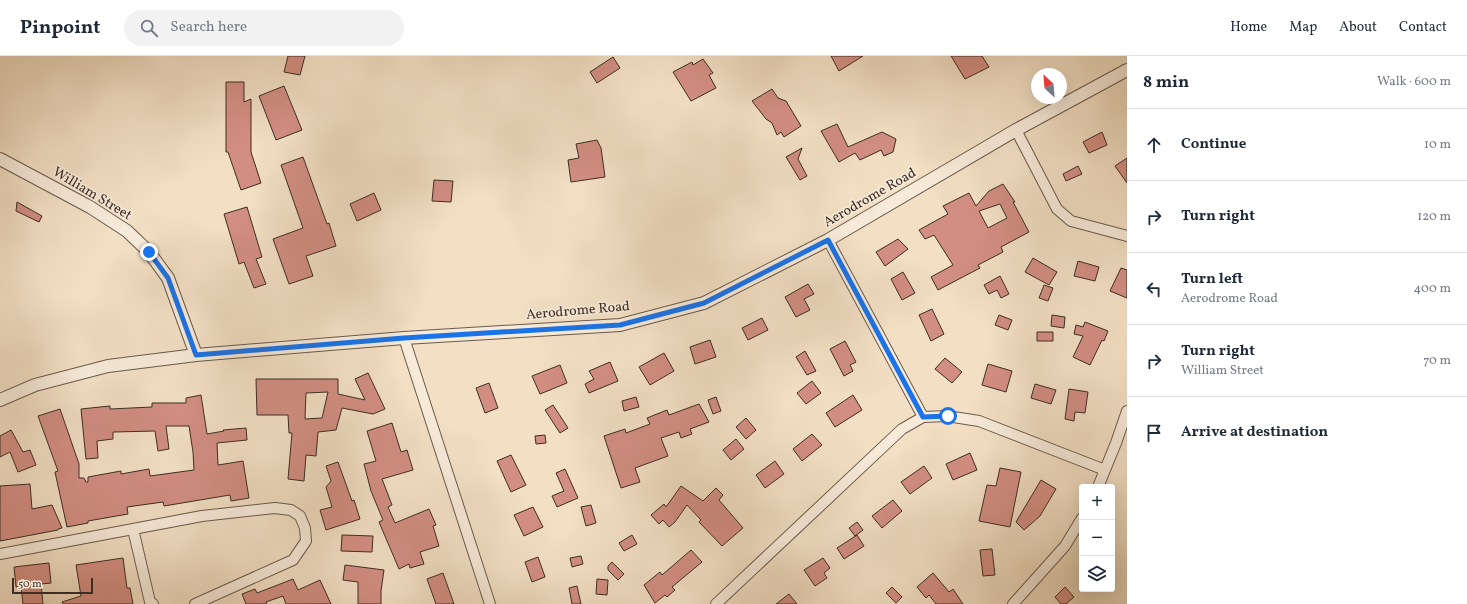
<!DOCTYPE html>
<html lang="en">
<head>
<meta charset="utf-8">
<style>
	:root { --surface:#fff; --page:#f2f2f3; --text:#1f2937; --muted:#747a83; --line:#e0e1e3 }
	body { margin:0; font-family:Vollkorn,serif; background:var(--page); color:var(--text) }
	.controls { position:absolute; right:12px; bottom:12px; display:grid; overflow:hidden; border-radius:4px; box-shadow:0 4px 16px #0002 }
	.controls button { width:36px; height:36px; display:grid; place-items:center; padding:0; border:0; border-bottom:1px solid var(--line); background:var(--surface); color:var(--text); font:20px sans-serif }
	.compass { position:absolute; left:1031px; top:12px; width:36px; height:36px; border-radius:50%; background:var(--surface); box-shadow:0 4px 16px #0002; rotate:334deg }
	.scale { position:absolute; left:12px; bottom:10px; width:81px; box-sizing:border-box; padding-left:4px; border:2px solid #3d2d23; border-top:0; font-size:11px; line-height:14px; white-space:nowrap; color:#3d2d23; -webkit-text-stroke:3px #f7ead9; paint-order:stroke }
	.stop { position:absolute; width:12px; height:12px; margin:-9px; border:3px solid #1a73e8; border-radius:50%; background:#fff }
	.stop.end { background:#1a73e8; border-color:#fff; box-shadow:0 1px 4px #0008 }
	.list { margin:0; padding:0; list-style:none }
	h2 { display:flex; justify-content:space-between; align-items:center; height:52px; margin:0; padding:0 16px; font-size:17px }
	h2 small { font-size:13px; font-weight:400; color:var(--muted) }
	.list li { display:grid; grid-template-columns:26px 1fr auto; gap:12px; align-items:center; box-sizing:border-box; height:72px; padding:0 16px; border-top:1px solid var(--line) }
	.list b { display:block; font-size:15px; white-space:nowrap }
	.list p { margin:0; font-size:13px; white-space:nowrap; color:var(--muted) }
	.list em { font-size:13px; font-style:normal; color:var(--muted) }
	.icon { flex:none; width:22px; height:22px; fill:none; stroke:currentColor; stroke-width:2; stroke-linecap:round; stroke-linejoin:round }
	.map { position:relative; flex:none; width:1127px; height:548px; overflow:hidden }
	header { display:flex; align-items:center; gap:24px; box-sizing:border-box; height:56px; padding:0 20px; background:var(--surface); border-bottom:1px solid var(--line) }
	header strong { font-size:19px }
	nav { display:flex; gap:22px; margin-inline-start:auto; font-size:14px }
	.search { width:280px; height:36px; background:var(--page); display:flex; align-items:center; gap:10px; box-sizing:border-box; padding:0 14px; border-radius:22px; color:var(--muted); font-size:15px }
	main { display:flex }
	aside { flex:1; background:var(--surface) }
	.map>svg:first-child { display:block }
	.building { fill:#d28e82; stroke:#3d2d23; fill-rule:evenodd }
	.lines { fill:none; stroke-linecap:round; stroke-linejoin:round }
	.minor-casing { stroke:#6a5a4b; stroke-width:12 }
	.tertiary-casing { stroke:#6a5a4b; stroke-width:14 }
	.minor { stroke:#f7ead9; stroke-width:10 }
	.tertiary { stroke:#f7ead9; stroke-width:12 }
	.route { stroke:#1a73e8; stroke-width:5 }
	.labels { text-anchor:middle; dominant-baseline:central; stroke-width:3.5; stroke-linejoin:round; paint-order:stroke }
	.street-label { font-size:14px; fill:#3d2d23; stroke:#f7ead9 }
</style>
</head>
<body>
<header>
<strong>Pinpoint</strong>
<div class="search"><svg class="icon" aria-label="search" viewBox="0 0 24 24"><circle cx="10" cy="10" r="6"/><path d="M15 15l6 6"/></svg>Search here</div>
<nav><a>Home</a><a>Map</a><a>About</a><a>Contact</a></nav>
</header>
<main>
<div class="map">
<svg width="1127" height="548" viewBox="0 0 1127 548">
	<rect width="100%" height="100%" fill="#f2dfc4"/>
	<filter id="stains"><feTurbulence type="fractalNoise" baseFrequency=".005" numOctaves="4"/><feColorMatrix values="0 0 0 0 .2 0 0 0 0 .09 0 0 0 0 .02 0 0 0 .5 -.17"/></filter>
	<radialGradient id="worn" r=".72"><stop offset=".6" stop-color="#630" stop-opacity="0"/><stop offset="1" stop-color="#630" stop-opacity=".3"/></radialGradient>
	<path class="building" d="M288,0H305L300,19L284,16Z
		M831,0H863L839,15Z
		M951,0H982L989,11L965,23Z
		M613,1L620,12L597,27L590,16Z
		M703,3L713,17L709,19L716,32L691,45L673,16L692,6L693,9Z
		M226,26H244V46L251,43V96L261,127L241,134L228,96H226Z
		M284,30L302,74L276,84L259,40Z
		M772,33L778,42L786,45L801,70L784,81L781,76L777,79L772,67L766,63L752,45Z
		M837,68L848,91L882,76L896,83L893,96L884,100L881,94L860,104L855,97L839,106L821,75Z
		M1102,76L1107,89L1089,97L1083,86Z
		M597,84L601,92L605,121L571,126L568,104L579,102L576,88Z
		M802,92L798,103L807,120L800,124L786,101Z
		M303,101L327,168L329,167L336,190L306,200L313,220L289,228L273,183L303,172L281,109Z
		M1127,102V127L1115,110Z
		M1078,110L1082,118L1066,125L1063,118Z
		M434,124L453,125L451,146L432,145Z
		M1003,128L1015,146H1013L1029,176L1001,191L1003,196L978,209L980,212L938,234L931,221L953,209L934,179L925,183L919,174L948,158L943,150L969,137L976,150L989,135ZM1000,148L1007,162L988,172L979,155Z
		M374,137L381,154L357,165L350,148Z
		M17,146L42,160L39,166L16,155Z
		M247,151L262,201L256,203L266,228L254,232L244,206L239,208L224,158Z
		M898,183L908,193L885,210L876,196Z
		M1033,202L1057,216L1049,229L1025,216Z
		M1078,205L1099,211L1095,225L1074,220Z
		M1121,212L1127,214V242L1110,235Z
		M903,216L915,237L902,244L891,223Z
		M1000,220L1009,238L1001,242L997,234L989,238L984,229Z
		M808,228L814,238L804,243L810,254L796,261L785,241Z
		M1044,229L1053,232L1048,245L1039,242Z
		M932,253L944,278L931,285L919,259Z
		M999,259L1012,264L1008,274L995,269Z
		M1052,259L1065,261L1064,272L1051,270Z
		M762,262L768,274L748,284L742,272Z
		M1085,266L1108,275L1104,285L1102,284L1090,309L1073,301L1083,280L1074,278L1076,269L1083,271Z
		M1037,276H1053V285H1037Z
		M710,284L716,301L695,308L690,291Z
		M845,285L856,306L850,309L853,315L844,320L830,293Z
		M805,295L816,315L807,319L796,301Z
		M664,297L674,315L650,329L639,311Z
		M945,302L962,316L952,327L935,313Z
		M610,306L618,325L589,337L585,328L594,323L589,315Z
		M988,308L1012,315L1006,336L982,329Z
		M560,309L567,327L540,338L532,320Z
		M368,317L385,353L373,358L342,352L336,374L318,376L316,400L306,399L304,425L288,423L292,377H289L288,359H257L256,323H338V338L365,344L355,323ZM328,336L322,362L305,363L306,337Z
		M812,325L821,337L806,348L797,337Z
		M489,327L498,352L485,357L476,332Z
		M1035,328L1056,334L1051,348L1031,342Z
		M1069,333L1088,336L1085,357L1075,356L1074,365L1065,363Z
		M201,339L207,378L224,375L223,374L246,372L247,384L217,387L218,409L243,405L249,442L231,445L230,439L164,450L163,446L127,451L128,458L88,465V467L67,471L55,416L58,415L38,360L60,353L79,408V422H84L86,426H88V421L121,415V418L149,413L150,420L194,414L193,396L189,370H166L169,393L158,395L155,375L113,376V383L97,385L98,402L86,403L81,353L110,350V353L152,351V347H186V342Z
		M853,339L862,354L835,371L826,357Z
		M636,341L639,351L624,355L622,345Z
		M716,341L721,355L713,358L708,344Z
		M699,348L709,366L690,373L692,378L681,382L679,376L661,382L668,400L635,412L640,426L621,432L604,380L625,373L626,377L650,368L647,362L667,354L669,359Z
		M553,349L568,372L560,377L545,354Z
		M746,362L756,374L746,383L736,371Z
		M392,367L401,396L407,394L413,414L382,423L392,449L388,451L395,467L429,453L436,469L433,470L439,490L420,496L424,508L410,512L409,508L399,513L379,466L383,464L371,435L364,408L376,405L367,375Z
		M11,374L23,396L30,394L36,409L18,416L10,396L0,401V380Z
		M812,378L822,389L802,405L793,393Z
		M545,379L546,387L536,388L535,380Z
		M736,383L744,393L731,404L723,394Z
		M970,397L977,414L953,424L946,408Z
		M511,399L526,429L511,436L497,405Z
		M775,405L784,418L765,432L756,419Z
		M338,406L352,445L354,444L360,463L326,474L320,454L332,451L326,431L331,425L326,410Z
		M924,410L932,422L910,438L901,426Z
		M1000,412L1021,416L1010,471L979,465L987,429L996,430Z
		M565,413L578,442L557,451L552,440L564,435L556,417Z
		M1041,424L1056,433L1040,460L1024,474L1016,466Z
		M30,428L32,453L52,449L62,472L58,473V474L0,485V430Z
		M681,430L703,445L716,432L723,439L719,444L743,472L722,490L699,466L701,464L687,449L675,466L669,471L663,464L659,468L651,459L664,448L666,451Z
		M893,444L902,455L882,472L872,460Z
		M591,449L596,467L586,470L581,451Z
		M533,451L543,471L524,480L514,459Z
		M857,466L863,474L855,480L849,472Z
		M342,479L373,480L372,496L341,495Z
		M632,479L637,488L624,495L619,487Z
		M857,479L864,490L844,503L837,492Z
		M992,493L995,519L983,520L980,494Z
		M691,494L702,506L672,531L675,534L667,541L665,539L655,547L644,529L660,516L662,519Z
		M581,500L583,508L572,511L570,502Z
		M538,501L545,521L532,526L525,506Z
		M123,502L127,532H130L133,548H63L62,546L81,540L76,509Z
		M823,502L830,512L824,517L827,522L815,530L804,514Z
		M612,506L624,518L618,524L608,514V510Z
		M49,507L51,527L41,528L43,548H23L21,530L16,531L14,511Z
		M345,509L384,514L381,535V548H358V526L343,524Z
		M443,517L454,548H436L427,523Z
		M933,517L949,536L953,533L963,548H936L929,539L926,542L917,531Z
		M293,523L298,534L320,524L331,548H286L283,540L266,546L267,548H246L242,538L255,533L257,537Z
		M597,523L608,524L607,539L596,538Z
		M577,530L581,548H572L569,532Z
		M892,531L902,541L896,547L886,537Z
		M1065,531L1074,541L1066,548H1061L1055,541Z
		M789,538L797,548H776Z"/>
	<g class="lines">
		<defs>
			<path id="minor" d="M1016,74L1057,153L1071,165L1127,180
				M828,184L923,361
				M404,282L490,548
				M1098,431L1116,387L1127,355
				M133,473L150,546L153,548
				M0,498L202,460L275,452L291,454L300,460L305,472L306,485L293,504L195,548
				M716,548L902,373L923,361L947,360L979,365L1105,414
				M1013,548L1065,490L1082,462"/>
			<path id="tertiary" d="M0,103L90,151L127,175L149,196L168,222L196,299
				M0,344L35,329L108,310L196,299L404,282L620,269L704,247L828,184L1016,74L1127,14"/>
		</defs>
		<use href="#minor" class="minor-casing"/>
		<use href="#tertiary" class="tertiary-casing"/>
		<use href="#minor" class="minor"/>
		<use href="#tertiary" class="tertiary"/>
	</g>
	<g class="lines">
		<path class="route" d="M149,196L168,222L196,299L404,282L620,269L704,247L828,184L923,361L948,360"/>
	</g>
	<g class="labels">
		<g class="street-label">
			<text transform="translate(92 138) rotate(31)">William Street</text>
			<text transform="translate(870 142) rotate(-30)">Aerodrome Road</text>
			<text transform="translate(578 255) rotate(-5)">Aerodrome Road</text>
		</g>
	</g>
	<rect width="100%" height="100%" filter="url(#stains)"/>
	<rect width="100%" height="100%" fill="url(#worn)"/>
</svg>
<div class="controls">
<button>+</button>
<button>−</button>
<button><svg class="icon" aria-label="layers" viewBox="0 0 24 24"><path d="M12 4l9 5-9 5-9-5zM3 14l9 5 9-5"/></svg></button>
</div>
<svg class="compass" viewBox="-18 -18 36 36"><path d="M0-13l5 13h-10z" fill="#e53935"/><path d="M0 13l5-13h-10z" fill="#747a83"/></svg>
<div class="scale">50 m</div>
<div class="stop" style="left:948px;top:360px"></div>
<div class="stop end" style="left:149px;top:196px"></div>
</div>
<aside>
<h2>8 min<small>Walk · 600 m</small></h2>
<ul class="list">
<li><svg class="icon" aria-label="ahead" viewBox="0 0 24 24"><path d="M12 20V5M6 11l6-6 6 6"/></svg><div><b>Continue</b></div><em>10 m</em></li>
<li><svg class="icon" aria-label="right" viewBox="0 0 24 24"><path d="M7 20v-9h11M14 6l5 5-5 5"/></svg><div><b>Turn right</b></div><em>120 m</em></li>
<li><svg class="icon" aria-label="left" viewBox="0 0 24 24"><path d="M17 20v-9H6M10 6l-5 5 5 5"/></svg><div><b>Turn left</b><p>Aerodrome Road</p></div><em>400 m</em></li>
<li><svg class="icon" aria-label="right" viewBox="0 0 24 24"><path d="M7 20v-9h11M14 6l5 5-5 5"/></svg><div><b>Turn right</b><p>William Street</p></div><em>70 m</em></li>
<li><svg class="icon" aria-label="arrive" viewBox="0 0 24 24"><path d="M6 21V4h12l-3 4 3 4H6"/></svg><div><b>Arrive at destination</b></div></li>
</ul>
</aside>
</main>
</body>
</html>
